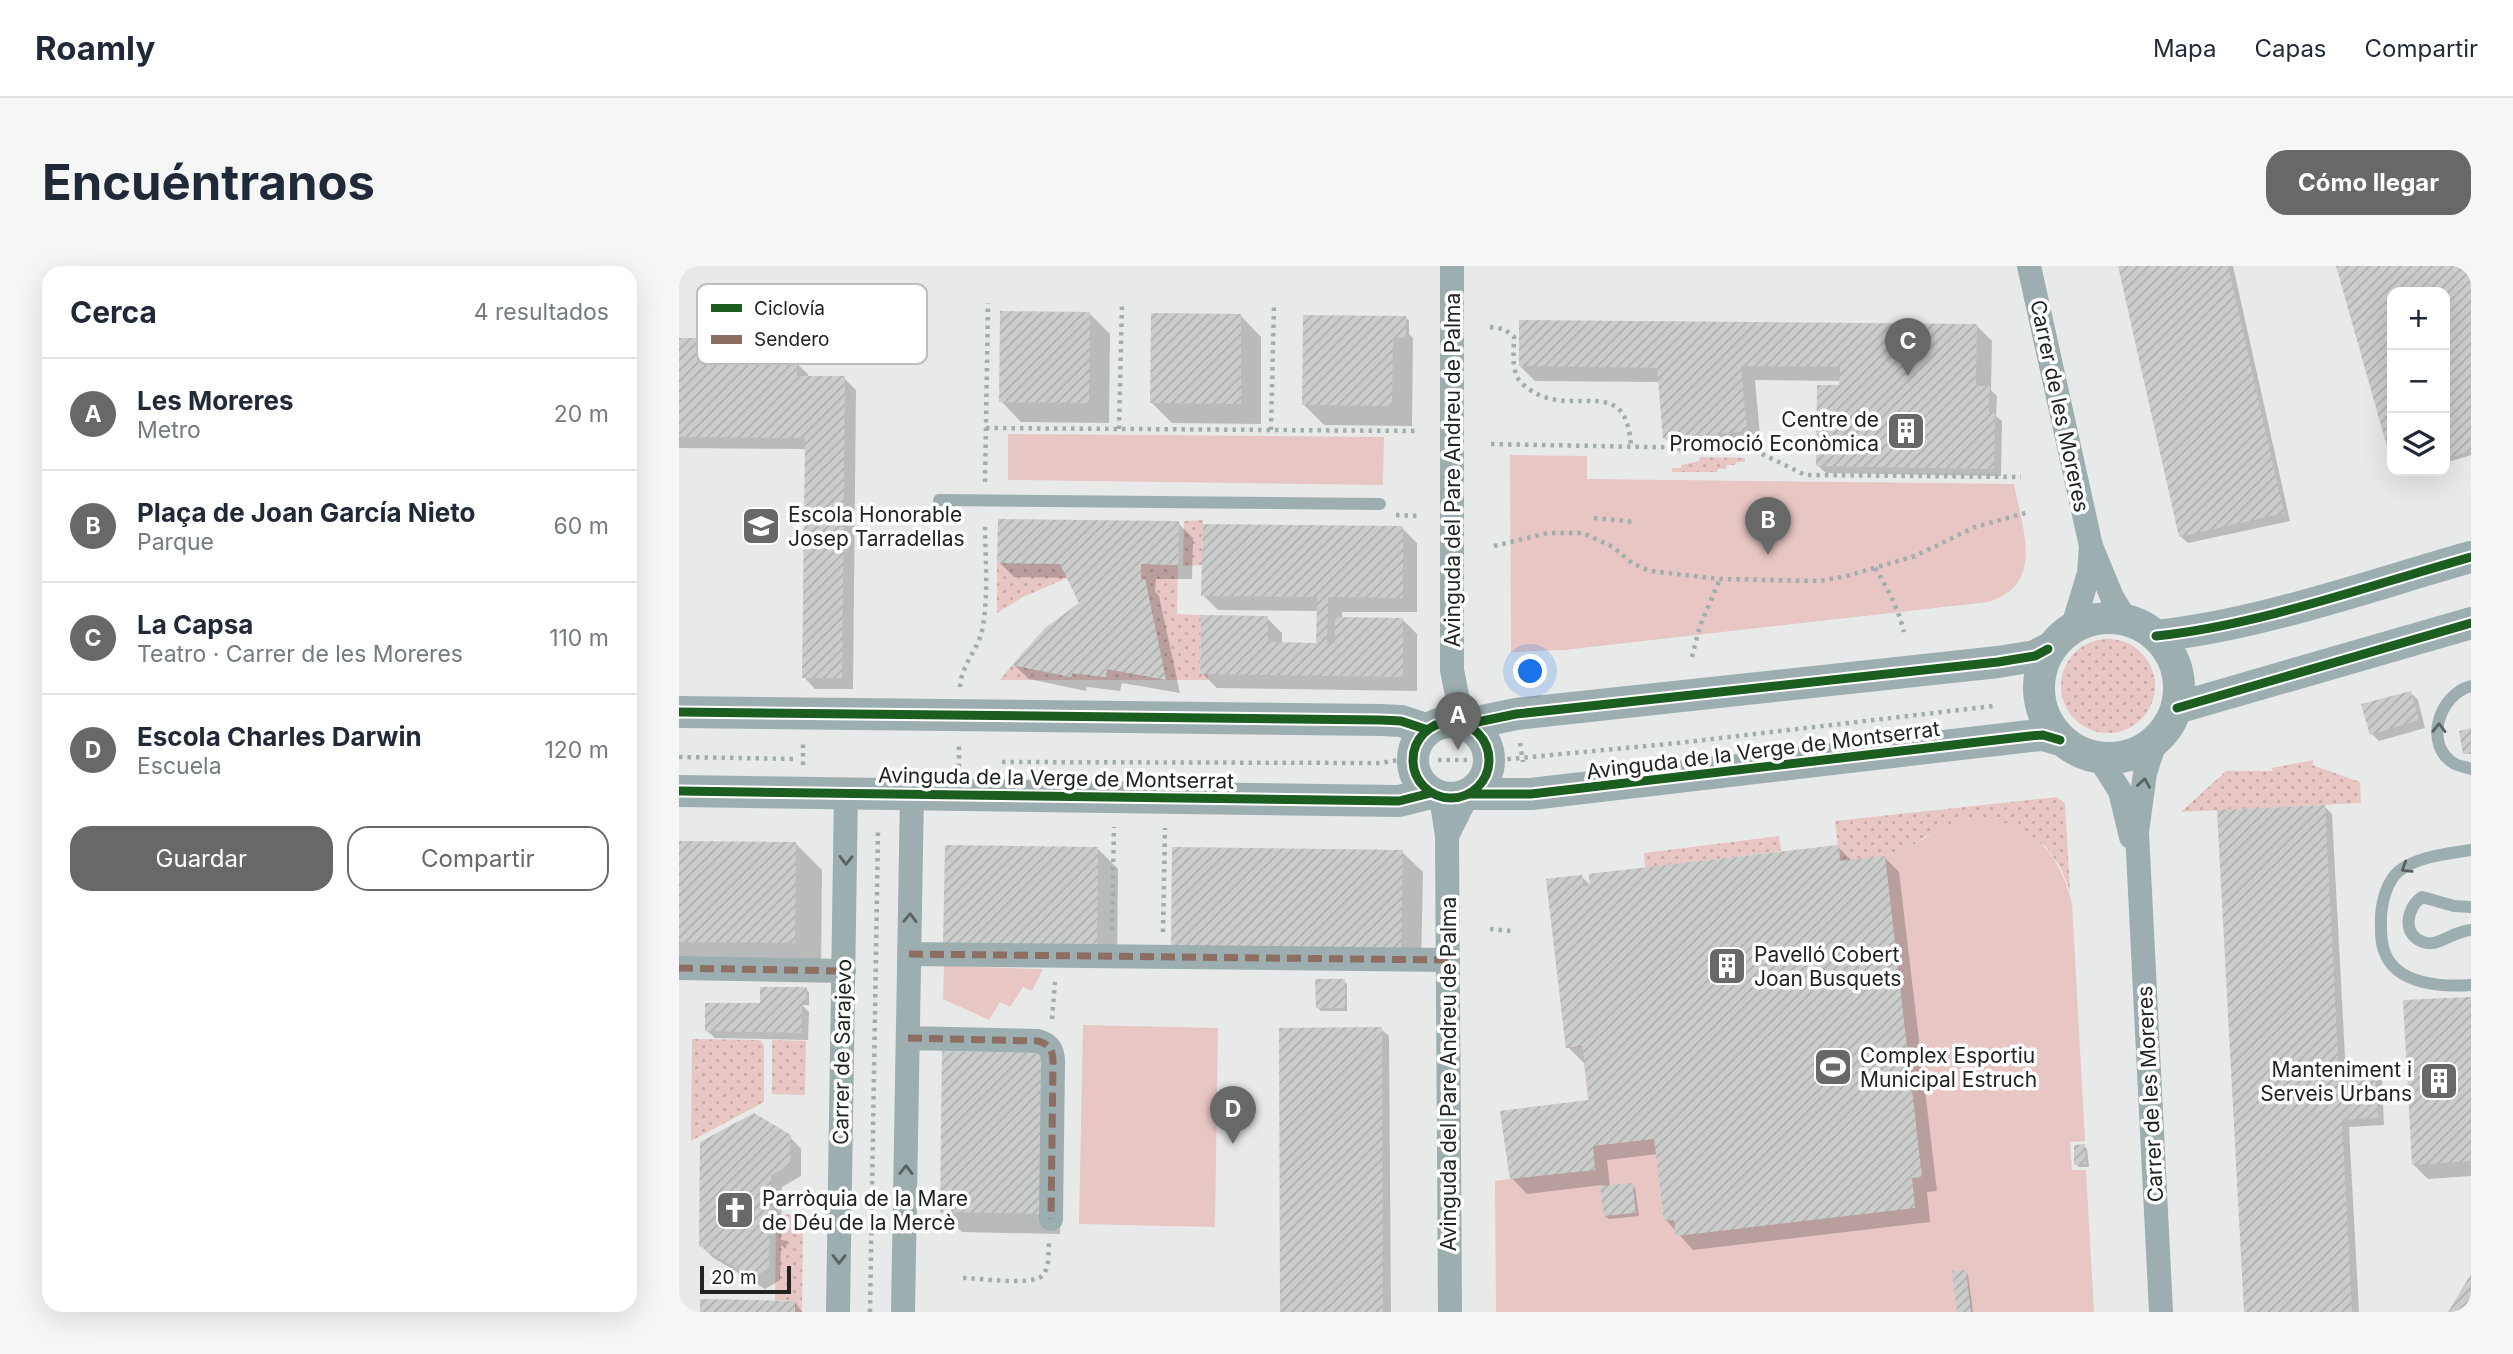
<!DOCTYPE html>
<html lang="es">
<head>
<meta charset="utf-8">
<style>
	:root { --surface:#fff; --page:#f6f6f7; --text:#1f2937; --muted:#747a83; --line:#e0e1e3; --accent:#676969 }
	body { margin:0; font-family:Inter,sans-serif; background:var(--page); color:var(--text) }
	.controls { position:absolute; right:21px; top:21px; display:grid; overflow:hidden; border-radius:14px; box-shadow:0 7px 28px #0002 }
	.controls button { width:63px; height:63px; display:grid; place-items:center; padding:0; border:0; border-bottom:2px solid var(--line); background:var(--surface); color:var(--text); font:35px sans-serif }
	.scale { position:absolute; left:21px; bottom:18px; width:91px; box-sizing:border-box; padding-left:7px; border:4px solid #222424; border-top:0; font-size:19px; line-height:24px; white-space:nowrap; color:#222424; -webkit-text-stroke:5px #fff; paint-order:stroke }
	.you { position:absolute; left:852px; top:406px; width:24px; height:24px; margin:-18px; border:5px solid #fff; border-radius:50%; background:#1a73e8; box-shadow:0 0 0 10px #1a73e833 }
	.badge { display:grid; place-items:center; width:46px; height:46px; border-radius:50%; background:var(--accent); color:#fff; font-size:23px; font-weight:700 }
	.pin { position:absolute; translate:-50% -58px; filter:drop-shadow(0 2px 4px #0008) }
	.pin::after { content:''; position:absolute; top:37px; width:24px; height:21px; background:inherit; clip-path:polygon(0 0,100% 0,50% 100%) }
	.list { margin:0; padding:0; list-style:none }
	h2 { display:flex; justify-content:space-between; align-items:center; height:91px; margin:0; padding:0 28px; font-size:30px }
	h2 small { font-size:23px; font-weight:400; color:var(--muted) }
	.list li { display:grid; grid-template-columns:46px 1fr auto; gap:21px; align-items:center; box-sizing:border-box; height:112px; padding:0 28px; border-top:2px solid var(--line) }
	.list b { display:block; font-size:26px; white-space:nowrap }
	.list p { margin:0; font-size:23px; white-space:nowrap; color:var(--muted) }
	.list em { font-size:23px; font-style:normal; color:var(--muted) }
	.actions { display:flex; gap:14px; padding:21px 28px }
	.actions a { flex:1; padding:16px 0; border:2px solid var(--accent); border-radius:21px; text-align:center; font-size:24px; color:var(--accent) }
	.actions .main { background:var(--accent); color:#fff }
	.icon { flex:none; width:38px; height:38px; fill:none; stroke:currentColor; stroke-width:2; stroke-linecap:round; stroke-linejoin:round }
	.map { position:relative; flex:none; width:1792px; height:1046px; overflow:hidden; border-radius:21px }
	header { display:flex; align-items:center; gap:42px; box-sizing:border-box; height:98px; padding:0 35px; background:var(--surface); border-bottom:2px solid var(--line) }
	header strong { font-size:33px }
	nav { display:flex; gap:38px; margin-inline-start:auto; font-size:24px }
	.intro { display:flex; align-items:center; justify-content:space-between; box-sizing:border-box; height:168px; padding:0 42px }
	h1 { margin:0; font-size:49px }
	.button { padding:18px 32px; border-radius:21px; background:var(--accent); color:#fff; font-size:24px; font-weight:700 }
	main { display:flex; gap:42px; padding:0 42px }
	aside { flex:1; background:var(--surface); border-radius:21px; box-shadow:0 7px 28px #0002 }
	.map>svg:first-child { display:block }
	.grass { fill:url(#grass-dots) }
	.park { fill:#e7c6c4 }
	.shadow { fill:#0003 }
	.building { fill:url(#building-hatch) }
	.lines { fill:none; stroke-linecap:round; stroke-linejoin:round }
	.path { stroke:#a2aeae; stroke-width:4.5; stroke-dasharray:3.5 5; stroke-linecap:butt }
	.service { stroke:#9caeaf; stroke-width:12 }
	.minor { stroke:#9caeaf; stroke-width:24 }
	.tertiary { stroke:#9caeaf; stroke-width:32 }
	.quiet { stroke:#8d6e63; stroke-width:7; stroke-dasharray:14 7; stroke-linecap:butt }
	.cycleway-casing { stroke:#fff; stroke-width:13 }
	.cycleway { stroke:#1b5e20; stroke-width:9 }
	.oneway { stroke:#596263 }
	.labels { text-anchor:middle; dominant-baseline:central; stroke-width:7; stroke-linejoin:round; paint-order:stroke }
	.street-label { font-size:21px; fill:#222424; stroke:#fff }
	.poi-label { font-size:21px; fill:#222424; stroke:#fff; text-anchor:start }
	.key { fill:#fff; stroke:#bdbdbd; stroke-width:2 }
	.key-label { font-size:19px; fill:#222424 }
</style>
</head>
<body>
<header>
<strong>Roamly</strong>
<nav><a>Mapa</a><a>Capas</a><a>Compartir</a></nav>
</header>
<div class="intro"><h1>Encuéntranos</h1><a class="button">Cómo llegar</a></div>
<main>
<aside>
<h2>Cerca<small>4 resultados</small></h2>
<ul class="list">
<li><span class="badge">A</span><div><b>Les Moreres</b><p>Metro</p></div><em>20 m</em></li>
<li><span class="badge">B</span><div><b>Plaça de Joan García Nieto</b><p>Parque</p></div><em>60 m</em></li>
<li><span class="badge">C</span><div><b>La Capsa</b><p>Teatro · Carrer de les Moreres</p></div><em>110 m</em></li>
<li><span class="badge">D</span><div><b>Escola Charles Darwin</b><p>Escuela</p></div><em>120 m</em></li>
</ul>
<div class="actions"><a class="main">Guardar</a><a>Compartir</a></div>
</aside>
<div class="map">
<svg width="1792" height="1046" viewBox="0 0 1792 1046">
	<defs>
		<pattern id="grass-dots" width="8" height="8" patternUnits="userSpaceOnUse" patternTransform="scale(1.75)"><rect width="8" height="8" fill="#e7c6c4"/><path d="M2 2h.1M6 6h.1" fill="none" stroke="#c6aaa8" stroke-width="1.8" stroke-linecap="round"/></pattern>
		<pattern id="building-hatch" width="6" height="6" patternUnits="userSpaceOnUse" patternTransform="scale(1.75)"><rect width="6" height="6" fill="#cbcdcd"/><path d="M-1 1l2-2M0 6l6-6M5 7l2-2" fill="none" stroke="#aeb0b0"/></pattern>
	</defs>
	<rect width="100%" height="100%" fill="#e8eaea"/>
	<path class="grass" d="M1021,191L1066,192V196H1057L1056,199H1048L1047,203H1039L1038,206H993V202H1002V199L1020,195Z
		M524,254L523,299L504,300L505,255Z
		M318,297L381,298L388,312L344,331L318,347Z
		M462,298L499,299L498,348L522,349L521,408H529V414H321L333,399L392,411L393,407L426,411L428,403L487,413L466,313L462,314Z
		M1382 420a47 47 0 1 1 94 0a47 47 0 1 1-94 0Z
		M1635,494L1633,499L1681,516L1682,537L1502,546L1547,505H1593V502Z
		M1378,531L1386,537L1391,625L1382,602L1367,581L1347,566L1315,554L1303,552L1247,570L1234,579L1206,590L1161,595L1156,555Z
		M1100,570L1102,585L966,602L965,587Z
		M13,773L81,774L85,779V836L12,875Z
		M93,774L127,775L126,829L93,828Z
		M97,948L124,949L123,1046H116V1035L96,1034Z"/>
	<path class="park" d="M329,168L705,171L704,219L329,214Z
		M831,189L908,190V213L1335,218C1343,262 1367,319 1309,336L885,384L832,386Z
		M1303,552C1356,559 1380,587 1393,637L1406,875L1391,876L1393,904H1407L1415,1046H817L816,915L831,913L821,845L909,834L903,781L887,782L867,613L903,609L905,620L911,619L910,608L1160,579L1162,594L1206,590L1234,579L1268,559L1281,555Z
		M265,700L364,703L353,725L344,721L331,741L321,736L310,754L264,733Z
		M404,759L539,762L536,961L400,958Z"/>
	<path class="shadow" d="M1441,0H1554L1611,255L1509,277L1501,270Z
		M1659,0H1792V189L1766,197V26H1713V191Z
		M411,48L431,68L430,157L342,156L322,135Z
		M562,50L582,71V158L493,157L473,137Z
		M726,51L730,55V68L734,72L733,160L645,159L624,138Z
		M1298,60L1313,75L1312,124L1318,130L1317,150L1323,155L1322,210L1147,207L1139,200L1165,121L1162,115L1076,114L1082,180L1001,187L986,172L981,116L856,115L841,100Z
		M0,74H18L30,86V95L117,97L129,108V112H165L177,124L174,423H136L125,411L127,183L0,182Z
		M1717,205H1738L1721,210Z
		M499,257L514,272L513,313H477L476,326L480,330L501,427L443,417L441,425L408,421L407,425L350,413L335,399L402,338L390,312L335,311L320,296Z
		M723,262L738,277V346H663V353H723L738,368V425L538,422L523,407L588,352L603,367V378H639V345L539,344L524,329Z
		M1732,427L1739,434L1746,462L1700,475L1693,468Z
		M1645,540L1653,548L1667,809L1695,808L1703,815L1705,859L1670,861L1680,1046H1566Z
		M0,577L117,578L143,604L142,702L0,701Z
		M1159,581L1173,595L1205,591L1220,606L1258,925L1248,926L1251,956L1014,984L987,954L979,888L928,894L931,921L953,918L956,922L960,950L930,953L926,950L923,919L848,928L833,912L911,836L907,796H904L889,781L903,611L913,621Z
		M418,582L439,603L438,700L287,698Z
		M723,586L744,606L742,704L514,701Z
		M665,715L668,718V745H642L639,742Z
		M127,723L130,726V739H123L130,746L129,774L36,772L28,765L85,738Z
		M1792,733V910L1749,913L1734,898Z
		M702,763L710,770L712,1046H603Z
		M383,809L381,968L283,966L262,946Z
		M111,871L122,883V910L103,921L102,974L108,975L107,983L102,979L101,1014L86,1023L33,991L22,979Z
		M1405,880L1408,883L1410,901H1400L1397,898Z
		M1286,1006L1289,1009L1294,1046H1280Z
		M116,1036L123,1046H22Z"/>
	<path class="building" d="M1439,0H1549L1605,247L1500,271Z
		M1657,0H1792V185L1766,193V26H1713L1712,195Z
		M321,45L411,46L410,137L320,136Z
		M472,47L562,48V138L471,137Z
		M624,49L727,50V72L714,71L713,140L623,139Z
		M840,54L1298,58L1297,120H1311L1310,146H1316L1315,203L1137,200L1138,119H1160L1161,101L1062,100L1068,165L984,173L978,102L840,100Z
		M0,72H19V93L118,95V110H166L163,412H123L126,172L0,171Z
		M319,253L500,255L499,299L462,298V314L466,313L487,414L428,403L427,411L393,407L392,411L333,399L366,362L400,337L381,298L318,297Z
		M524,258L724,260V332L649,331L648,377H656V351L724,352V411L521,408L522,349L589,350V376L637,377L638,331L522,330Z
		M1732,425L1740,454L1691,469L1682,438Z
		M1792,462V488H1784L1780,465Z
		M1646,539L1660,808L1696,806L1699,852L1663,854L1673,1046H1565L1538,544Z
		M0,575L117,576L116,677L0,676Z
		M266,579L419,581L418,680L264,678Z
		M1160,579L1161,595L1206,590L1243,911L1233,912L1236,942L997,970L995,954L985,955L975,873L914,880L916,904L831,913L821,845L910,834L903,780L887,782L867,613L903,609L905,620L911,619L910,608Z
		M493,581L724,584L722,684L492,681Z
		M636,713H666V742H637Z
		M81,721H128L127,737L123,736L122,767L26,765V737H81Z
		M1792,731V895L1733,899L1724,734Z
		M703,761L704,1046H601L600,762Z
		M263,785L363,787L361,948L261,946Z
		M75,847L112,869L111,899L92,909L90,1002L74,1012L20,980L21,876Z
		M1406,878L1407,898L1395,899V879Z
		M954,917L957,947L925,950L921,920Z
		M1287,1004L1292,1046H1278L1273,1005Z
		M1792,1008V1046H1769Z
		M21,1033L116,1035V1046H21Z"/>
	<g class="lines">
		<path class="path" d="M811,61L825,63L835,71C835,82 833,98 837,108C839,116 849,123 856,127C900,150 948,108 952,181
			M307,162L738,165
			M440,163L443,38
			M592,164L595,39
			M812,178L1073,183L1126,209L1342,211
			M306,216L309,37
			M717,249L738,250
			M915,252L956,256
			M815,280L869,267H904L934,281L953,297L971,305L1041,313L1141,315L1168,310L1236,290L1296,261L1350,246
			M1196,302C1209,323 1219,342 1225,366
			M1013,391L1021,360L1041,313
			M281,421C282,400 298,385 303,365C310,331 306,291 306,256
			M841,477L844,496
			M0,491L118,493
			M759,494H790
			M820,494L999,477L1314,440
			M323,496L701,497L726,493
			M124,499V476
			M280,501V478
			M811,663L832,665
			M433,664L435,561
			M484,666L486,562
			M373,753L376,716
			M284,1012C300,1012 352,1020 363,1010C371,1002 369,987 370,977
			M191,1046L199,566"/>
		<path class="service" d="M260,234L701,238
			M1792,420C1759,429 1744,480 1776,498C1780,500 1787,501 1792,503
			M1792,584C1768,588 1740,590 1720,605C1708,615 1703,635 1702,650C1702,661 1701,677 1706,687C1718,719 1764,721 1792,719
			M1792,641L1775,640L1743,631C1728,641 1722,668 1744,676C1758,682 1774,665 1792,664"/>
		<path class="minor" d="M773,0V404L784,459
			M1350,0L1412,280L1433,331L1447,354
			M1394,360L1410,307L1412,280
			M1477,473L1466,507L1458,566L1482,1046
			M1420,492L1441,525L1452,571
			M762,531L768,570L789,528
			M768,570L771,1046
			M230,688L769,694
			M0,702L165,705
			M229,772L359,775C370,778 374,784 374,796L372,953
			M159,1046L167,526
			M224,1046L233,527"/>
		<path class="tertiary" d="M1360 422a70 70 0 1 1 140 0a70 70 0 1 1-140 0Z
			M1477,370C1581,359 1692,319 1792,291
			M1498,442L1792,357
			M0,446L702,454L722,455L749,464
			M734 494a38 38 0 1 1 76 0a38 38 0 1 1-76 0Z
			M784,459L837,448L1319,396L1356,390L1369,383
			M0,525L720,535L752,527
			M789,528H852L1351,470L1364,469L1381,474"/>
		<path class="quiet" d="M230,688L769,694
			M0,702L165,705
			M229,772L359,775C370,778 374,784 374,796L372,953"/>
		<defs>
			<path id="cycleway" d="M1477,370C1581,359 1692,319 1792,291
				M1498,442L1792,357
				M0,446L702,454L722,455L749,464
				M734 494a38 38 0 1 1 76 0a38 38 0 1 1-76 0Z
				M784,459L837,448L1319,396L1356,390L1369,383
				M0,525L720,535L752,527
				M789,528H852L1351,470L1364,469L1381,474"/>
		</defs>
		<use href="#cycleway" class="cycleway-casing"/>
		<use href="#cycleway" class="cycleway"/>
	</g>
	<defs><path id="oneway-chevron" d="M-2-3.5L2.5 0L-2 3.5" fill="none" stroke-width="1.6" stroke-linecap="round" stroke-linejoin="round" transform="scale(1.75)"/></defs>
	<g class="oneway">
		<use href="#oneway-chevron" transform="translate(1760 462) rotate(-89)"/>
		<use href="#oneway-chevron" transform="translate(1465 517) rotate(-81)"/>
		<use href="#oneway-chevron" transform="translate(167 594) rotate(91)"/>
		<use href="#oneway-chevron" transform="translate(1727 602) rotate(148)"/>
		<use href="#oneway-chevron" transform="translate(231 652) rotate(-89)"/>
		<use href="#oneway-chevron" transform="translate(227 904) rotate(-89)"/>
		<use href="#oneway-chevron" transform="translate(160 993) rotate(91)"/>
	</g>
	<defs>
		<symbol id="building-square" viewBox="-11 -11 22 22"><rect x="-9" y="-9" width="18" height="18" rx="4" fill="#676969" stroke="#fff"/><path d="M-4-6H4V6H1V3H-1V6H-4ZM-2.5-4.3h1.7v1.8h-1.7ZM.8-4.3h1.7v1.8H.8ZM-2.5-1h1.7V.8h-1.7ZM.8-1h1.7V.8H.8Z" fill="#fff"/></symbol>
		<symbol id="school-square" viewBox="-11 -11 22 22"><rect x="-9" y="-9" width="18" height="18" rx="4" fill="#676969" stroke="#fff"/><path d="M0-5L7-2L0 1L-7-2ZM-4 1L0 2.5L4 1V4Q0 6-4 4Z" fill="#fff"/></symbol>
		<symbol id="stadium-square" viewBox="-11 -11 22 22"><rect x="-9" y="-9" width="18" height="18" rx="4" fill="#676969" stroke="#fff"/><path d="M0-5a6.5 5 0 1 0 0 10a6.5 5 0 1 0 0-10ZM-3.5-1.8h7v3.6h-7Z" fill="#fff"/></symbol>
		<symbol id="church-square" viewBox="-11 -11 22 22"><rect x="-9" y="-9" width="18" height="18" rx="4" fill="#676969" stroke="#fff"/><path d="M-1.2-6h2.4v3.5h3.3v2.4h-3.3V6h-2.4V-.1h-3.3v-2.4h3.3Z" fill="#fff"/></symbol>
	</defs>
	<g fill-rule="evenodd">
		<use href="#building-square" x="1205" y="143" width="44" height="44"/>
		<use href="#school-square" x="60" y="238" width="44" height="44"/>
		<use href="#building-square" x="1026" y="678" width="44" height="44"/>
		<use href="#stadium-square" x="1132" y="779" width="44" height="44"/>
		<use href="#building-square" x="1738" y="793" width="44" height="44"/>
		<use href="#church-square" x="34" y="922" width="44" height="44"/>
	</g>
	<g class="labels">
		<g class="street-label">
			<text transform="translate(1381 140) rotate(78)">Carrer de les Moreres</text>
			<text transform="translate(773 204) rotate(-90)">Avinguda del Pare Andreu de Palma</text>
			<text transform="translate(1084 484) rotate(-7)">Avinguda de la Verge de Montserrat</text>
			<text transform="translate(377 512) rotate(1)">Avinguda de la Verge de Montserrat</text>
			<text transform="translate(163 786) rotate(-89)">Carrer de Sarajevo</text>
			<text transform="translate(769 808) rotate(-90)">Avinguda del Pare Andreu de Palma</text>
			<text transform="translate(1471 828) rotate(-93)">Carrer de les Moreres</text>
		</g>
		<g class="poi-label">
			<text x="1200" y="153" text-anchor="end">Centre de<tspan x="1200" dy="24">Promoció Econòmica</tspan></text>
			<text x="109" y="248">Escola Honorable<tspan x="109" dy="24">Josep Tarradellas</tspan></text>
			<text x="1075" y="688">Pavelló Cobert<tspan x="1075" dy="24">Joan Busquets</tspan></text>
			<text x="1181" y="789">Complex Esportiu<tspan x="1181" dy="24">Municipal Estruch</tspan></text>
			<text x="1733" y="803" text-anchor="end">Manteniment i<tspan x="1733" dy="24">Serveis Urbans</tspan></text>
			<text x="83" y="932">Parròquia de la Mare<tspan x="83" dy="24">de Déu de la Mercè</tspan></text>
		</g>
	</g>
	<rect x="18" y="18" width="230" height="80" rx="10" class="key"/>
	<rect x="32" y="38" width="31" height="8" fill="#1b5e20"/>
	<rect x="32" y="69" width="31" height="9" fill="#8d6e63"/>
	<g class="key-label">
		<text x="75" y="49">Ciclovía</text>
		<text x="75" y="80">Sendero</text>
	</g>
</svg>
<div class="controls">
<button>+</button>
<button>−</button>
<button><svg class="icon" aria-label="layers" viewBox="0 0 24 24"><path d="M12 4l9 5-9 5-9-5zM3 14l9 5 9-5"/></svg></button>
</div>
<div class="scale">20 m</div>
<div class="you"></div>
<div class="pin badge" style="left:779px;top:484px">A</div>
<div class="pin badge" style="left:1089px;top:289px">B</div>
<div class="pin badge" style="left:1229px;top:110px">C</div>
<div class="pin badge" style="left:554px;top:878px">D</div>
</div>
</main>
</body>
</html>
